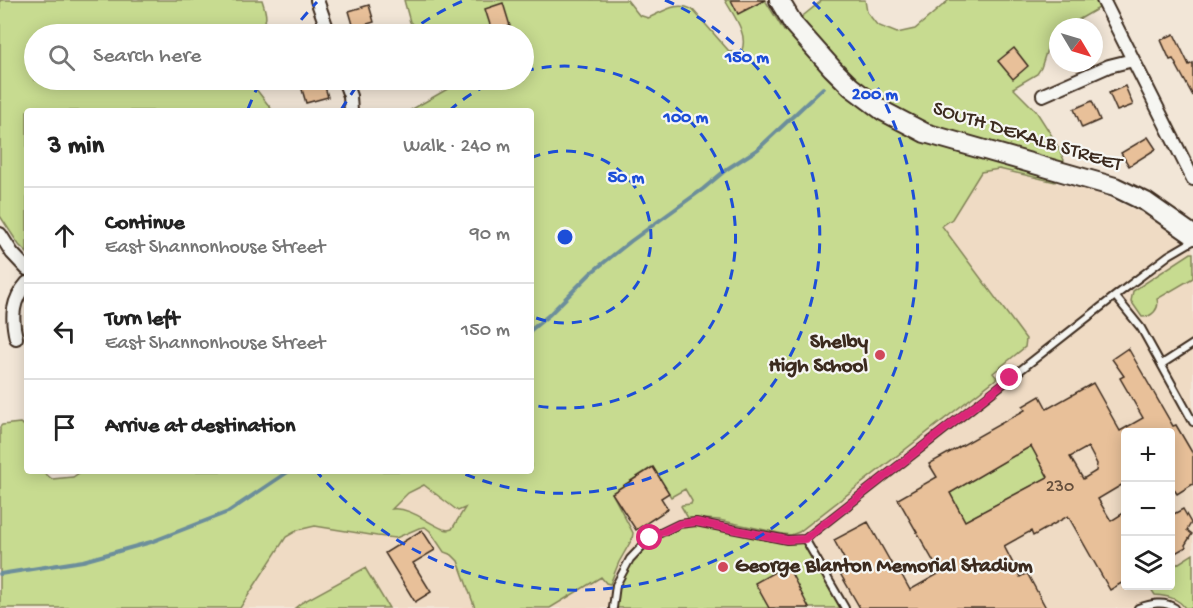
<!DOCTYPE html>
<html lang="en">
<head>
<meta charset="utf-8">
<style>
	:root { --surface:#fff; --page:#f2f2f2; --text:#222; --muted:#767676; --line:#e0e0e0 }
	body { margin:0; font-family:"Gochi Hand",sans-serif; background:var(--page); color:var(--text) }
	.controls { position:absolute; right:18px; bottom:18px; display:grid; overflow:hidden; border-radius:6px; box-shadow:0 3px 15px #0003 }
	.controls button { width:54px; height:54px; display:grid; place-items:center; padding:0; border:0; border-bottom:2px solid var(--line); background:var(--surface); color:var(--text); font:30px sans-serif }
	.compass { position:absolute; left:1049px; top:18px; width:54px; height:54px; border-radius:50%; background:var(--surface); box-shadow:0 3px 15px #0003; rotate:128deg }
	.stop { position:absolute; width:18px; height:18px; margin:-14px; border:4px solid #db2777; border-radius:50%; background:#fff }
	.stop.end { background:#db2777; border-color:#fff; box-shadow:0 2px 6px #0008 }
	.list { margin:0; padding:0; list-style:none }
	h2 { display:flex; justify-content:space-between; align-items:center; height:78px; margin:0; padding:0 24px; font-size:26px }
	h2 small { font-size:20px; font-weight:400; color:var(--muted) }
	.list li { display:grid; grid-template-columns:39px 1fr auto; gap:18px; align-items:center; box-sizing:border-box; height:96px; padding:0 24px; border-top:2px solid var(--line) }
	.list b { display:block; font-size:22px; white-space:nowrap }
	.list p { margin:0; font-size:20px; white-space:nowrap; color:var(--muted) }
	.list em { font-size:20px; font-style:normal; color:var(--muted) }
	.icon { flex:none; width:33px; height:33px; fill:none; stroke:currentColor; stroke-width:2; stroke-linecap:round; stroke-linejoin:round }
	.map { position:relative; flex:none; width:1193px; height:608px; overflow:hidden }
	.search { position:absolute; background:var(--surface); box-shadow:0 3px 15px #0003; left:24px; top:24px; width:510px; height:66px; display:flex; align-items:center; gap:15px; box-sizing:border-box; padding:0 21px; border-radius:33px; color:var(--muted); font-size:22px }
	.panel { position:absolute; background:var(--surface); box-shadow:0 3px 15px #0003; left:24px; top:108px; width:510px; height:366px; border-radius:6px }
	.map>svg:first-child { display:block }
	.built { fill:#efdbc4; fill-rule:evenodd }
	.green { fill:#c7db90; stroke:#818257; stroke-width:1.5; fill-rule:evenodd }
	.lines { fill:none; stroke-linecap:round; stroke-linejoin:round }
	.stream { stroke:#6c8e9b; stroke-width:4 }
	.building { fill:#e8c099; stroke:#3b2a1e; stroke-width:1.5; fill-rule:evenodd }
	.service-casing { stroke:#3b2a1e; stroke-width:10 }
	.minor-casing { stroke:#3b2a1e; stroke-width:16 }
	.secondary-casing { stroke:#3b2a1e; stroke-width:22 }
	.service { stroke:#f6f6f2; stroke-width:6 }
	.minor { stroke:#f6f6f2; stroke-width:12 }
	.secondary { stroke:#f6f6f2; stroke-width:18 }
	.route { stroke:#db2777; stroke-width:8 }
	.ring { fill:none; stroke:#1d4ed8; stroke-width:3; stroke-dasharray:10 8 }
	.poi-dot { fill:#d1495b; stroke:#f6f6f2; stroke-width:2 }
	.labels { text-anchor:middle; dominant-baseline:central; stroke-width:4.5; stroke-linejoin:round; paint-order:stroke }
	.number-label { font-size:18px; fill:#66503d }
	.street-label { font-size:21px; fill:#3b2a1e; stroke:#f6f6f2 }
	.poi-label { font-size:21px; font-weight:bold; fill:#3b2a1e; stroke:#f6f6f2; text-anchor:end }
	.centre { fill:#1d4ed8; stroke:#f6f6f2; stroke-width:3 }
	.ring-label { font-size:18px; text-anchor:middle; font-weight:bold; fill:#1d4ed8; stroke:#f6f6f2; stroke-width:4.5; stroke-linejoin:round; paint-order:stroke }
</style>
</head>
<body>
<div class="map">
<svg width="1193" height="608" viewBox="0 0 1193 608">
	<rect width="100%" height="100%" fill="#f2e6d7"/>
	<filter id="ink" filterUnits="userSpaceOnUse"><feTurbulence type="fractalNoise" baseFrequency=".0167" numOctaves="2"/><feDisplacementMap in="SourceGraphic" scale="12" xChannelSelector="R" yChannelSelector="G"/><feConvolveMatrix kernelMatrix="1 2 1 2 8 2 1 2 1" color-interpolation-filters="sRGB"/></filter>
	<g filter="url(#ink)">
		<path class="built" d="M841,130L1034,177L1100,194L1144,214L1160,224L1193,250V608H240L286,537L298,530L396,505L408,493L424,485L531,471ZM1126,432H1170V586H1126Z"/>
		<path class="green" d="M0,0H262C268,18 268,20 256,34H34V80H249L273,111H27V253L19,245L0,216Z
			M404,0H627L639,15L648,18C663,12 677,0 693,10L729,51L736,53L742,50C748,33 733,15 725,0H765L784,31L820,2L821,0H865L867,12L877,25L897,33L915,29L949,0H1113L1066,27H1058V34L1048,46L1041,68L1037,74L1013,88L1036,111L1054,139L1064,160L1055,182L999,169L981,172L952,219L942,226L1026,339L1025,347L993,373L997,378L799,532L791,535L783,534L719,520L688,518L681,506L682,505L691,504L692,501L685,489L671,497L652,467L612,493L633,533L632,539L619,562L610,584L606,583L601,577L550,608H475L458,561L452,555L444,552L430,531L425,527L419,528L396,538L377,536L315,526L298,530L286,537L240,608H0V427L2,425L20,423L27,427V471H42L52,479L73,477L82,471H531V111H409L463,80H524V34H478L470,30L460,34H424L410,22ZM424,485L458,511L465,508L452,529L448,530L443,529C426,522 410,507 392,509L408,493Z
			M1191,253H1193V278L1157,299C1160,309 1152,317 1142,317L1131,301L1133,291Z
			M1031,446L1048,477L965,521L950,493Z
			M696,522L787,540L805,539L845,608H613L616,585L630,559L664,530Z
			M1193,554V608H1185C1178,598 1167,596 1155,595L1149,586H1170L1171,568Z
			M365,568L389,608H295L301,603Z"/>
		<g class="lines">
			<path class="stream" d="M531,330L549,315L592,272L631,241L703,189L727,169L758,149L823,88
				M0,574L83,561L151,542L228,512L289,471"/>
		</g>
		<path class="building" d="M731,0H765L738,14Z
			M503,3L510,26L492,31L485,9Z
			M369,5L374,22L354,28L349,11Z
			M1174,34L1189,65L1193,63V96L1173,59L1170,60L1161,40Z
			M1014,48L1028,66L1013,79L998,61Z
			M323,80L328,97L306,103L301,86Z
			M1125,86L1133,105L1117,111L1109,93Z
			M1092,101L1100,120L1082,128L1074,109Z
			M1148,137L1156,149L1129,166L1121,153Z
			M1128,348L1173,426L1176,425L1193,454V484L1177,494L1170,483V432H1125V483L1098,499L1111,521L1125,512V581L1110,590L1068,516L1033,536L1031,531L1004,546L1020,577L1027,573L1046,608H860L841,575L850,570L834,540L868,522L895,570L898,568L910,590L940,573L898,499L937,477L929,464L1025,410L1023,406L1040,396L1047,409L1093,383L1120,431L1143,418L1120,378L1124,376L1112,359ZM1031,446L1048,477L965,521L950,493ZM1088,447L1097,464L1096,471L1083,479L1070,457Z
			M653,467L669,493L661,498L668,509L636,530L612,493Z
			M1183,509L1191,523L1187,530L1192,534L1185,545L1186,547L1170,556V516Z
			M422,530L435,550L413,563L431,592L415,602L385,553Z
			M787,565L809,608H769L755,583Z"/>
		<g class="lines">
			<defs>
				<path id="service" d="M1115,296L1141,328L1193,422
					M1162,364L1193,344
					M805,539L845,608
					M613,608L616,585L630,559L650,538L679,524L696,522L787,540L805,539L1115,296L1169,255L1193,241
					M1138,608C1150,604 1164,600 1175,608"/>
				<path id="minor" d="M317,0L329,34
					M1103,0L1193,179
					M344,80L350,96L351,111
					M1043,95L1109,66L1133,60
					M0,234L12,253L27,269
					M16,338C11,317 12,300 27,283"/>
				<path id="secondary" d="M779,0L794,25L832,68L851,87L883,111L925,133L1115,187L1146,202L1193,235"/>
			</defs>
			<use href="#service" class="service-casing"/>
			<use href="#minor" class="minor-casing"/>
			<use href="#secondary" class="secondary-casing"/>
			<use href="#service" class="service"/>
			<use href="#minor" class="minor"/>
			<use href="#secondary" class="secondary"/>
		</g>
	</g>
	<g class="lines" filter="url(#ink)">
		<path class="route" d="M650,538L679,524L696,522L787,540L805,539L1010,378"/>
	</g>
	<g class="ring">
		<path d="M531 158A86 86 0 1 1 531 316"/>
		<path d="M449 111A171 171 0 0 1 498 80M524 71A171 171 0 1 1 532 405"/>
		<path d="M341 110A257 257 0 0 1 361 81M407 34A257 257 0 0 1 465 0M665 0A257 257 0 1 1 460 472"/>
		<path d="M248 109A342 342 0 0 1 260 82M290 34A342 342 0 0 1 317 2M813 2A342 342 0 1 1 317 472"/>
	</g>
	<g class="poi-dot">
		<circle cx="880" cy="355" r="6"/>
		<circle cx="723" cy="567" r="6"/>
	</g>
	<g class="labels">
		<g class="number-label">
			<text x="1060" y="487">230</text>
		</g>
		<g class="street-label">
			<text transform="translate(1027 138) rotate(17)">SOUTH DEKALB STREET</text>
		</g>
		<g class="poi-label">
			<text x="868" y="343">Shelby<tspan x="868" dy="24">High School</tspan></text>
			<text x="735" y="567" text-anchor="start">George Blanton Memorial Stadium</text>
		</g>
	</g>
	<circle cx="565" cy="237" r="9" class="centre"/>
	<g class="ring-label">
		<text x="747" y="62">150 m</text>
		<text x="875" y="99">200 m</text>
		<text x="686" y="122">100 m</text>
		<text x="626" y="182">50 m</text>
	</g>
</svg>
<div class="controls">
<button>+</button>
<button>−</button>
<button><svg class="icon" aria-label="layers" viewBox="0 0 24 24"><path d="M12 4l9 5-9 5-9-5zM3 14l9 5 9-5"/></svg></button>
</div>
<svg class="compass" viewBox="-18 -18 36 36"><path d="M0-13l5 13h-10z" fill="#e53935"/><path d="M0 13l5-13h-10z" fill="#767676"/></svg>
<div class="stop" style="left:650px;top:538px"></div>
<div class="stop end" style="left:1010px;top:378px"></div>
<div class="search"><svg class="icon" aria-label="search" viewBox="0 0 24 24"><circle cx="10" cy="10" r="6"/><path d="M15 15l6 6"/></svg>Search here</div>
<section class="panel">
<h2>3 min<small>Walk · 240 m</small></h2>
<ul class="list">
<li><svg class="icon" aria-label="ahead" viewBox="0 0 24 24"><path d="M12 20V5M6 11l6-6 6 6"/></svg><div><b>Continue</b><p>East Shannonhouse Street</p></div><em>90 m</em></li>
<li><svg class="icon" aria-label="left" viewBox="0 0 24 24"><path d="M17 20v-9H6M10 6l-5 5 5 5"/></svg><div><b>Turn left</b><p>East Shannonhouse Street</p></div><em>150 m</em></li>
<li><svg class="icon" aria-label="arrive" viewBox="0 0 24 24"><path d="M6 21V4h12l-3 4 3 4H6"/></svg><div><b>Arrive at destination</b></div></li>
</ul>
</section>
</div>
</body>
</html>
